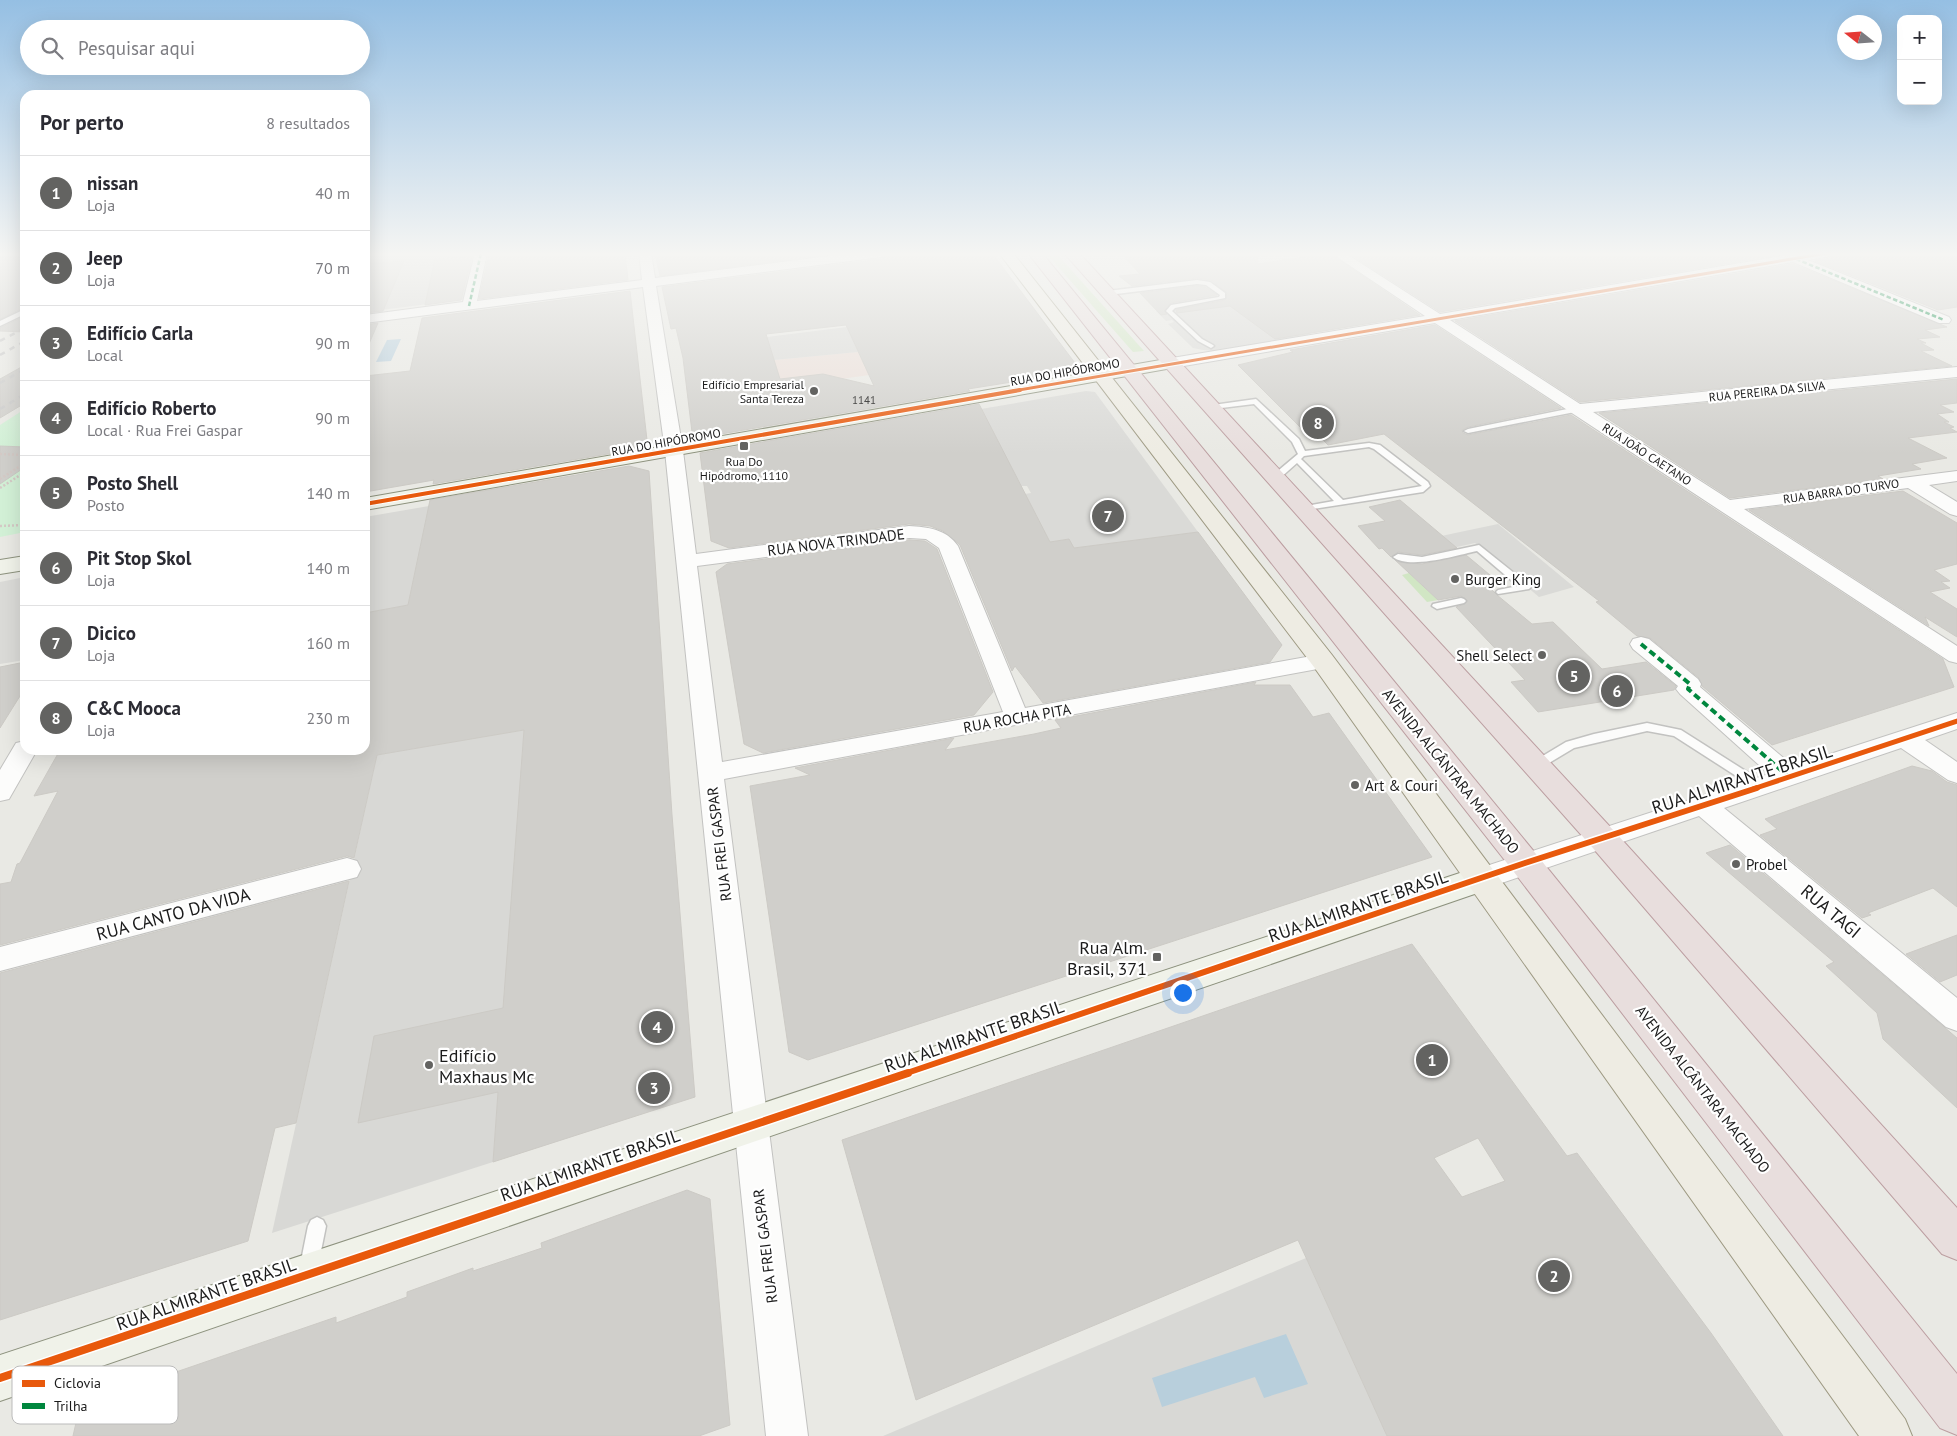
<!DOCTYPE html>
<html lang="pt">
<head>
<meta charset="utf-8">
<style>
	:root { --surface:#fff; --page:#f2f2f3; --text:#2b2b33; --muted:#7c7c81; --line:#e1e1e2; --accent:#636361 }
	body { margin:0; font-family:"PT Sans",sans-serif; background:var(--page); color:var(--text) }
	.controls { position:absolute; right:15px; top:15px; display:grid; overflow:hidden; border-radius:10px; box-shadow:0 5px 20px #0002 }
	.controls button { width:45px; height:45px; display:grid; place-items:center; padding:0; border:0; border-bottom:1px solid var(--line); background:var(--surface); color:var(--text); font:25px sans-serif }
	.compass { position:absolute; left:1837px; top:15px; width:45px; height:45px; border-radius:50%; background:var(--surface); box-shadow:0 5px 20px #0002; rotate:287deg }
	.you { position:absolute; left:1182px; top:992px; width:18px; height:18px; margin:-12px; border:4px solid #fff; border-radius:50%; background:#1a73e8; box-shadow:0 0 0 8px #1a73e833 }
	.badge { display:grid; place-items:center; width:32px; height:32px; border-radius:50%; background:var(--accent); color:#fff; font-size:16px; font-weight:700 }
	.pin { position:absolute; translate:-50% -50%; border:2px solid #fff; box-shadow:0 1px 5px #0006 }
	.list { margin:0; padding:0; list-style:none }
	h2 { display:flex; justify-content:space-between; align-items:center; height:65px; margin:0; padding:0 20px; font-size:21px }
	h2 small { font-size:16px; font-weight:400; color:var(--muted) }
	.list li { display:grid; grid-template-columns:32px 1fr auto; gap:15px; align-items:center; box-sizing:border-box; height:75px; padding:0 20px; border-top:1px solid var(--line) }
	.list b { display:block; font-size:19px; white-space:nowrap }
	.list p { margin:0; font-size:16px; white-space:nowrap; color:var(--muted) }
	.list em { font-size:16px; font-style:normal; color:var(--muted) }
	.icon { flex:none; width:28px; height:28px; fill:none; stroke:currentColor; stroke-width:2; stroke-linecap:round; stroke-linejoin:round }
	.map { position:relative; flex:none; width:1957px; height:1436px; overflow:hidden }
	.search { position:absolute; background:var(--surface); box-shadow:0 5px 20px #0002; left:20px; top:20px; width:350px; height:55px; display:flex; align-items:center; gap:12px; box-sizing:border-box; padding:0 18px; border-radius:28px; color:var(--muted); font-size:19px }
	.panel { position:absolute; background:var(--surface); box-shadow:0 5px 20px #0002; left:20px; top:90px; width:350px; height:665px; border-radius:15px }
	.map>svg:first-child { display:block }
	.residential { fill:#d8d8d5 }
	.commercial { fill:#ebdfd9 }
	.grass { fill:#d1e6c4 }
	.park { fill:#d2f0d6 }
	.parking { fill:#dadad7 }
	.water { fill:#b8cfdc }
	.building { fill:#d0cfcb; stroke:#cccac5; fill-rule:evenodd }
	.lines { fill:none; stroke-linecap:round; stroke-linejoin:round }
	.lane-casing { stroke:#c2c2c0; stroke-width:3 }
	.street-casing { stroke:#c2c2c0; stroke-width:2 }
	.secondary-casing { stroke:#8d927e; stroke-width:2 }
	.primary-casing { stroke:#9d9982; stroke-width:2 }
	.highway-casing { stroke:#bc9ea1; stroke-width:2 }
	.path { stroke:#d4c9c5; stroke-width:2.5; stroke-dasharray:2 2; stroke-linecap:butt }
	.lane { fill:#fcfcfb; fill-rule:evenodd }
	.street { fill:#fcfcfb; fill-rule:evenodd }
	.secondary { fill:#f0f2e9; fill-rule:evenodd }
	.primary { fill:#eeece3; fill-rule:evenodd }
	.highway { fill:#e8dedd; fill-rule:evenodd }
	.rail { stroke:#c9c9c8; stroke-width:2.5; stroke-dasharray:5.5 5.5; stroke-linecap:butt }
	.quiet-far1 { stroke:#00873e; stroke-width:2.5; stroke-dasharray:4.5 2.5; stroke-linecap:butt }
	.quiet { stroke:#00873e; stroke-width:4; stroke-dasharray:7 4; stroke-linecap:butt }
	.cycleway-far4-casing { stroke:#fff; stroke-width:5 }
	.cycleway-far3-casing { stroke:#fff; stroke-width:6 }
	.cycleway-far2-casing { stroke:#fff; stroke-width:8 }
	.cycleway-far1-casing { stroke:#fff; stroke-width:9 }
	.cycleway-casing { stroke:#fff; stroke-width:11 }
	.cycleway-far4 { stroke:#e8590c; stroke-width:3 }
	.cycleway-far3 { stroke:#e8590c; stroke-width:4 }
	.cycleway-far2 { stroke:#e8590c; stroke-width:5 }
	.cycleway-far1 { stroke:#e8590c; stroke-width:6 }
	.cycleway { stroke:#e8590c; stroke-width:8 }
	.poi-dot { fill:#636361; stroke:#fff; stroke-width:2 }
	.labels { text-anchor:middle; dominant-baseline:central; stroke-width:4.5; stroke-linejoin:round; paint-order:stroke }
	.far-number-label { font-size:11px; fill:#484847 }
	.far-street-label { font-size:12px; fill:#1b1b1b; stroke:#fff }
	.far-poi-label { font-size:12px; fill:#1b1b1b; stroke:#fff; text-anchor:end }
	.street-label { font-size:15px; fill:#1b1b1b; stroke:#fff }
	.poi-label { font-size:15px; fill:#1b1b1b; stroke:#fff; text-anchor:start }
	.near-street-label { font-size:18px; fill:#1b1b1b; stroke:#fff }
	.near-poi-label { font-size:18px; fill:#1b1b1b; stroke:#fff; text-anchor:end }
	.key { fill:#fff; stroke:#bbb; stroke-width:1 }
	.key-label { font-size:14px; fill:#1b1b1b }
</style>
</head>
<body>
<div class="map">
<svg width="1957" height="1436" viewBox="0 0 1957 1436">
	<rect width="100%" height="100%" fill="#e9e9e4"/>
	<path class="residential" d="M365,253H477L468,299L365,312Z
		M429,506L408,605L365,613V517Z
		M524,730L493,1162L272,1233L377,755Z
		M1306,1258L1387,1436H883Z"/>
	<path class="commercial" d="M858,352L869,375L841,379L792,419L774,360Z"/>
	<path class="grass" d="M1046,253H1056L1144,351L1133,352Z
		M1409,573L1438,600L1427,602L1402,575Z"/>
	<path class="park" d="M25,409V532L0,537V425Z"/>
	<path class="parking" d="M1224,301L1297,326L1309,335L1213,351L1203,350L1193,348L1168,324L1174,322L1172,320L1166,321L1156,311Z
		M847,327L858,352L774,360L767,337Z
		M1086,391L1095,392L1198,532L1074,548L1068,539L1050,542L1025,494L1031,493L1027,486H1021L981,409Z
		M1498,524L1574,587L1539,597L1475,543L1420,555L1408,543Z
		M25,577V660L0,664V582Z"/>
	<path class="water" d="M401,339L391,361L376,362L387,340Z
		M1286,1334L1308,1384L1264,1398L1255,1377L1162,1407L1152,1378Z"/>
	<path class="building" d="M0,253H25V307L0,319Z
		M492,253H625L628,280L479,299L489,254Z
		M655,253H841L660,276Z
		M889,253H992L1081,371L968,389L970,391L698,438V431L692,432L683,358L676,328L671,329L662,287L881,259L887,257ZM846,325L874,386L823,374L780,379L766,334Z
		M1121,253H1257L1258,264L1329,253L1420,315L1275,339L1230,306L1177,313L1176,310L1225,300L1227,293L1211,280L1197,278L1132,286L1119,276L1140,274Z
		M1348,253H1789L1440,312Z
		M1835,253H1957V307L1938,310L1815,261L1831,258Z
		M472,256L461,300L425,305L435,259Z
		M404,261L383,311L365,313V264Z
		M1793,264L1947,327L1925,330L1940,337L1917,339L1926,343H1921L1934,350L1921,351L1952,366L1580,402L1455,321Z
		M1197,286L1205,287L1217,295L1171,303L1165,310L1167,314L1161,315L1140,293Z
		M630,291L647,440L631,450L433,484L434,480L365,492V376L410,371L422,318Z
		M25,316V332L0,331V328Z
		M378,323L365,353V325Z
		M1435,325L1561,408L1468,427L1462,430L1463,433L1468,435L1571,415L1943,659L1954,687L1772,745L1702,686L1699,678L1650,638L1637,636L1596,602L1599,601L1384,434L1328,445L1322,439L1313,440L1238,365L1293,352L1290,350Z
		M25,365V403L0,418V379Z
		M1957,379V403L1940,405L1954,412L1937,414L1949,422H1944L1954,427L1950,428L1957,432L1908,438L1947,458L1912,464L1921,469L1878,476L1883,479L1730,498L1599,413Z
		M979,404L1050,542L1069,539L1074,548L1198,532L1282,645L1270,662L1043,703L1015,666L1012,671L960,545L943,531L930,526L909,524L729,548L711,541L700,453Z
		M0,446L25,447V467L0,484Z
		M629,466L649,471L672,815L695,1097L493,1162L498,1092L358,1123L374,1036L503,1008L524,730L377,755L354,858L347,856L0,945V884L11,882L17,864L20,863L58,791L34,796L60,750H365V613L408,605L430,500Z
		M1903,491L1957,523V564L1934,570L1950,581L1941,582L1950,588L1930,592L1957,609V637L1925,617L1929,626L1749,510Z
		M1400,500L1425,521L1457,548L1422,555L1398,552L1391,557L1382,548L1379,549L1358,526L1385,521L1369,507Z
		M909,540L925,541L937,549L993,692L974,715L763,753L744,744L716,572L727,564Z
		M1466,555L1502,585L1490,588L1497,595L1532,624L1553,622L1602,669L1646,662L1676,686L1674,690L1538,712L1511,682L1525,680L1456,607L1465,604L1467,600L1461,596L1438,600L1394,559L1400,562L1422,564Z
		M25,662V688L0,728V667Z
		M1256,682L1254,685H1290L1313,717L1329,713L1432,857L808,1060L789,1052L750,786L810,775L795,768L954,738L945,750L1034,734L1061,728L1055,720Z
		M1912,766L1932,771L1947,782L1957,785V907L1933,888L1868,913L1871,915L1862,918L1760,835L1777,829L1765,819Z
		M1730,845L1957,1038V1108L1883,1039L1877,1013L1826,966L1834,962L1706,853Z
		M349,881L296,1123L275,1128L248,1241L0,1320V973Z
		M1957,935V975L1940,982L1906,954Z
		M1412,944L1567,1156L1577,1153L1711,1333L1783,1436H1387L1298,1240L916,1400L842,1140ZM1478,1138L1505,1181L1462,1197L1434,1158Z
		M687,1190L710,1199L730,1425L699,1436H73L80,1405L336,1317V1323L407,1297V1292L473,1268V1271L542,1248L541,1243Z"/>
	<g class="lines">
		<defs>
			<path id="lane" d="M1197,280L1210,282L1225,293V298L1175,308L1172,311L1202,339L1213,345L1214,346L1211,348L1198,341L1166,311L1171,305L1219,297L1220,295L1206,285L1197,284L1108,295L1105,293L1108,291Z
				M25,309V314L0,326V321Z
				M1256,399L1299,439L1305,451L1369,443L1380,445L1428,482L1430,486L1423,492L1300,511V507L1334,501L1297,463L1279,479H1273V475L1298,454L1292,442L1254,404L1213,409L1209,407L1213,405ZM1369,447L1374,449L1422,486L1343,500L1301,459L1304,456Z
				M1577,407H1580V411L1468,433L1464,431L1468,429Z
				M1479,545L1529,585L1531,587L1529,589L1498,594L1496,592L1498,590L1518,586L1477,551C1458,555 1409,570 1393,557L1398,554L1422,557Z
				M1461,598L1464,599L1466,601L1464,603L1437,609L1432,606L1433,604Z
				M1647,723L1681,730L1766,784L1768,787L1766,790H1758L1674,736L1647,731L1574,748L1539,769H1531L1529,766L1531,763L1566,742L1594,734Z
				M317,1217L323,1220L326,1226L318,1266L315,1272L309,1275L303,1272L300,1266L308,1226L311,1220Z"/>
			<path id="street" d="M475,253H487L477,301L642,280L639,253H651L655,278L854,253H887L885,256L881,257L656,286L683,451L696,554L909,526C928,527 946,529 958,546L1025,708L1323,654L1331,656L1334,661L1331,666L1323,668L724,779L808,1436H766L665,451L643,287L365,323V315L463,302ZM909,538L926,539L939,548L1003,712L722,762L697,566Z
				M1331,253H1345L1440,314L1793,254L1833,253L1831,256L1808,260L1949,317L1951,320L1949,323H1939L1793,262L1450,320L1580,404L1957,367V377L1593,412L1730,500L1957,471V481L1929,485L1957,502V516L1950,514L1908,488L1744,509L1957,646V663L1949,661L1435,323L1172,368L1167,366L1164,363L1167,360L1172,358L1425,316Z
				M1641,637L1649,639L1698,679L1701,684L1700,687L1793,766L1957,713V729L1925,740L1957,762V783L1948,780L1901,748L1724,808L1957,998V1031L1946,1027L1699,816L1481,890L1471,887L1467,879L1471,871L1769,774L1680,694L1676,689L1678,686L1633,649L1630,644L1633,639Z
				M25,741V750H37L9,799L0,801V770L16,743Z
				M347,858L357,861L361,869L357,877L0,971V947Z"/>
			<path id="secondary" d="M1172,358L1178,359L1181,363L1178,367L365,510V498Z
				M25,556V570L0,574V560Z
				M1481,866L1492,870L1497,879L1492,888L0,1401V1355Z"/>
			<path id="primary" d="M999,253H1013L1332,655L1905,1419L1912,1436H1859L1314,667Z"/>
			<path id="highway" d="M1028,253H1042L1536,854L1957,1374V1435L1940,1428L1514,872Z
				M1064,253H1079L1614,831L1957,1208V1260L1942,1254L1592,847Z"/>
		</defs>
		<use href="#lane" class="lane-casing"/>
		<use href="#street" class="street-casing"/>
		<use href="#secondary" class="secondary-casing"/>
		<use href="#primary" class="primary-casing"/>
		<use href="#highway" class="highway-casing"/>
		<path class="path" d="M0,454L25,455
			M0,479L25,463
			M0,488L25,472
			M0,526L25,525"/>
		<use href="#lane" class="lane"/>
		<use href="#street" class="street"/>
		<use href="#secondary" class="secondary"/>
		<use href="#primary" class="primary"/>
		<use href="#highway" class="highway"/>
		<path class="rail" d="M0,341L25,328
			M0,355L25,341
			M0,383L25,369
			M0,409L25,394"/>
		<path class="quiet-far1" d="M1796,259L1944,320
			M469,306L481,253"/>
		<path class="quiet" d="M1641,644L1690,684L1688,689L1790,778"/>
		<defs>
			<path id="cycleway-far4" d="M1013,391L1827,253"/>
			<path id="cycleway-far3" d="M365,504L1020,390"/>
			<path id="cycleway-far2" d="M1753,789L1957,721"/>
			<path id="cycleway-far1" d="M904,1074L1525,863L1757,788"/>
			<path id="cycleway" d="M0,1378L908,1073"/>
		</defs>
		<use href="#cycleway-far4" class="cycleway-far4-casing"/>
		<use href="#cycleway-far3" class="cycleway-far3-casing"/>
		<use href="#cycleway-far2" class="cycleway-far2-casing"/>
		<use href="#cycleway-far1" class="cycleway-far1-casing"/>
		<use href="#cycleway" class="cycleway-casing"/>
		<use href="#cycleway-far4" class="cycleway-far4"/>
		<use href="#cycleway-far3" class="cycleway-far3"/>
		<use href="#cycleway-far2" class="cycleway-far2"/>
		<use href="#cycleway-far1" class="cycleway-far1"/>
		<use href="#cycleway" class="cycleway"/>
	</g>
	<linearGradient id="sky" x2="0" y2="1"><stop stop-color="#95bfe3"/><stop offset="0.56" stop-color="#f5f5f3"/><stop offset="1" stop-color="#f5f5f3" stop-opacity="0"/></linearGradient>
	<rect width="1957" height="454" fill="url(#sky)"/>
	<g class="poi-dot">
		<circle cx="814" cy="391" r="5"/>
		<rect x="739" y="441" width="10" height="10" rx="2.5"/>
		<circle cx="1455" cy="579" r="5"/>
		<circle cx="1542" cy="655" r="5"/>
		<circle cx="1355" cy="785" r="5"/>
		<circle cx="1736" cy="864" r="5"/>
		<rect x="1152" y="952" width="10" height="10" rx="2.5"/>
		<circle cx="429" cy="1065" r="5"/>
	</g>
	<g class="labels">
		<g class="far-number-label">
			<text x="864" y="400">1141</text>
		</g>
		<g class="far-street-label">
			<text transform="translate(1065 372) rotate(-10)">RUA DO HIPÓDROMO</text>
			<text transform="translate(1767 391) rotate(-6)">RUA PEREIRA DA SILVA</text>
			<text transform="translate(666 442) rotate(-10)">RUA DO HIPÓDROMO</text>
			<text transform="translate(1647 454) rotate(33)">RUA JOÃO CAETANO</text>
			<text transform="translate(1841 491) rotate(-8)">RUA BARRA DO TURVO</text>
		</g>
		<g class="far-poi-label">
			<text x="804" y="384">Edifício Empresarial<tspan x="804" dy="14">Santa Tereza</tspan></text>
			<text x="744" y="461" text-anchor="middle">Rua Do<tspan x="744" dy="14">Hipódromo, 1110</tspan></text>
		</g>
		<g class="street-label">
			<text transform="translate(836 542) rotate(-7)">RUA NOVA TRINDADE</text>
			<text transform="translate(1017 718) rotate(-10)">RUA ROCHA PITA</text>
			<text transform="translate(1451 771) rotate(51)">AVENIDA ALCÂNTARA MACHADO</text>
			<text transform="translate(719 844) rotate(-97)">RUA FREI GASPAR</text>
			<text transform="translate(1703 1089) rotate(52)">AVENIDA ALCÂNTARA MACHADO</text>
			<text transform="translate(765 1246) rotate(-97)">RUA FREI GASPAR</text>
		</g>
		<g class="poi-label">
			<text x="1465" y="579">Burger King</text>
			<text x="1532" y="655" text-anchor="end">Shell Select</text>
			<text x="1365" y="785">Art &amp; Couri</text>
			<text x="1746" y="864">Probel</text>
		</g>
		<g class="near-street-label">
			<text transform="translate(1742 779) rotate(-18)">RUA ALMIRANTE BRASIL</text>
			<text transform="translate(1358 906) rotate(-19)">RUA ALMIRANTE BRASIL</text>
			<text transform="translate(1831 911) rotate(40)">RUA TAGI</text>
			<text transform="translate(173 914) rotate(-15)">RUA CANTO DA VIDA</text>
			<text transform="translate(974 1036) rotate(-19)">RUA ALMIRANTE BRASIL</text>
			<text transform="translate(590 1165) rotate(-19)">RUA ALMIRANTE BRASIL</text>
			<text transform="translate(206 1294) rotate(-19)">RUA ALMIRANTE BRASIL</text>
		</g>
		<g class="near-poi-label">
			<text x="1147" y="947">Rua Alm.<tspan x="1147" dy="21">Brasil, 371</tspan></text>
			<text x="439" y="1055" text-anchor="start">Edifício<tspan x="439" dy="21">Maxhaus Mc</tspan></text>
		</g>
	</g>
	<rect x="12" y="1366" width="166" height="58" rx="8" class="key"/>
	<rect x="22" y="1380" width="23" height="7" fill="#e8590c"/>
	<rect x="22" y="1403" width="23" height="6" fill="#00873e"/>
	<g class="key-label">
		<text x="54" y="1388">Ciclovia</text>
		<text x="54" y="1411">Trilha</text>
	</g>
</svg>
<div class="controls">
<button>+</button>
<button>−</button>
</div>
<svg class="compass" viewBox="-18 -18 36 36"><path d="M0-13l5 13h-10z" fill="#e53935"/><path d="M0 13l5-13h-10z" fill="#7c7c81"/></svg>
<div class="you"></div>
<div class="pin badge" style="left:1432px;top:1060px">1</div>
<div class="pin badge" style="left:1554px;top:1276px">2</div>
<div class="pin badge" style="left:654px;top:1088px">3</div>
<div class="pin badge" style="left:657px;top:1027px">4</div>
<div class="pin badge" style="left:1574px;top:676px">5</div>
<div class="pin badge" style="left:1617px;top:691px">6</div>
<div class="pin badge" style="left:1108px;top:516px">7</div>
<div class="pin badge" style="left:1318px;top:423px">8</div>
<div class="search"><svg class="icon" aria-label="search" viewBox="0 0 24 24"><circle cx="10" cy="10" r="6"/><path d="M15 15l6 6"/></svg>Pesquisar aqui</div>
<section class="panel">
<h2>Por perto<small>8 resultados</small></h2>
<ul class="list">
<li><span class="badge">1</span><div><b>nissan</b><p>Loja</p></div><em>40 m</em></li>
<li><span class="badge">2</span><div><b>Jeep</b><p>Loja</p></div><em>70 m</em></li>
<li><span class="badge">3</span><div><b>Edifício Carla</b><p>Local</p></div><em>90 m</em></li>
<li><span class="badge">4</span><div><b>Edifício Roberto</b><p>Local · Rua Frei Gaspar</p></div><em>90 m</em></li>
<li><span class="badge">5</span><div><b>Posto Shell</b><p>Posto</p></div><em>140 m</em></li>
<li><span class="badge">6</span><div><b>Pit Stop Skol</b><p>Loja</p></div><em>140 m</em></li>
<li><span class="badge">7</span><div><b>Dicico</b><p>Loja</p></div><em>160 m</em></li>
<li><span class="badge">8</span><div><b>C&amp;C Mooca</b><p>Loja</p></div><em>230 m</em></li>
</ul>
</section>
</div>
</body>
</html>
